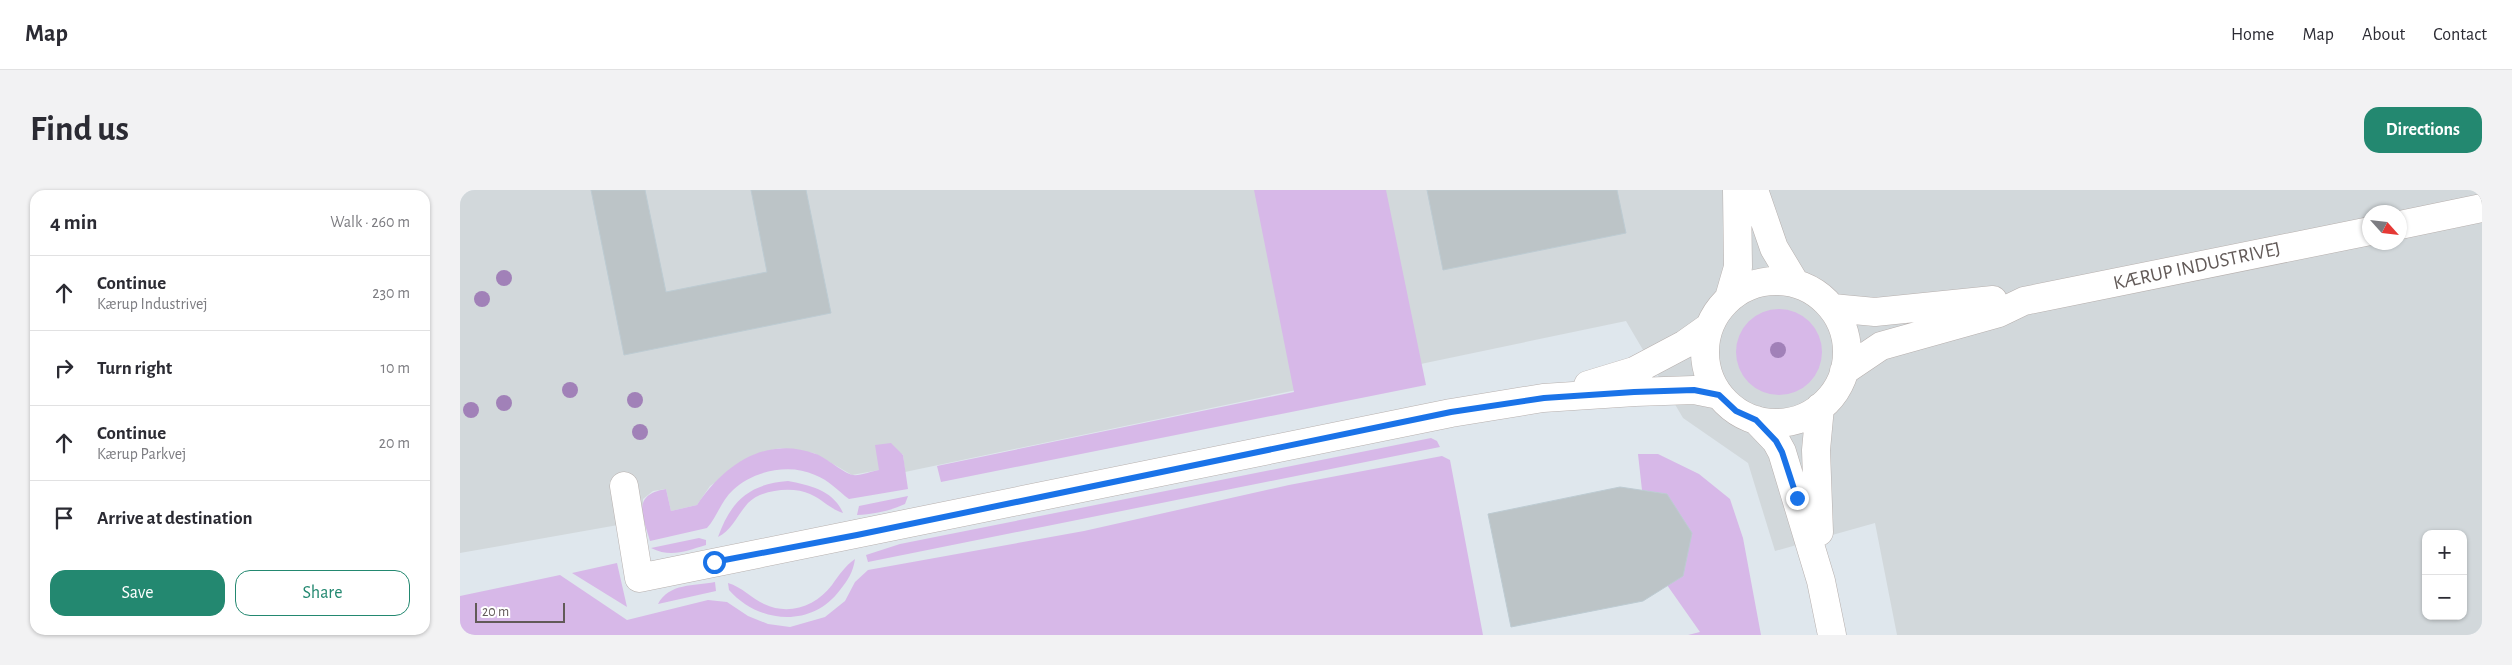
<!DOCTYPE html>
<html lang="en">
<head>
<meta charset="utf-8">
<style>
	:root { --surface:#fff; --page:#f2f2f3; --text:#2b2b33; --muted:#7c7c81; --line:#e1e1e2; --accent:#238870 }
	body { margin:0; font-family:"Alegreya Sans",sans-serif; background:var(--page); color:var(--text) }
	.controls { position:absolute; right:15px; bottom:15px; display:grid; overflow:hidden; border-radius:10px; box-shadow:0 1px 4px #0004 }
	.controls button { width:45px; height:45px; display:grid; place-items:center; padding:0; border:0; border-bottom:1px solid var(--line); background:var(--surface); color:var(--text); font:25px sans-serif }
	.compass { position:absolute; left:1902px; top:15px; width:45px; height:45px; border-radius:50%; background:var(--surface); box-shadow:0 1px 4px #0004; rotate:117deg }
	.scale { position:absolute; left:15px; bottom:12px; width:90px; box-sizing:border-box; padding-left:5px; border:2px solid #625a58; border-top:0; font-size:14px; line-height:18px; white-space:nowrap; color:#625a58; -webkit-text-stroke:4px #fff; paint-order:stroke }
	.stop { position:absolute; width:15px; height:15px; margin:-11px; border:4px solid #1a73e8; border-radius:50%; background:#fff }
	.stop.end { background:#1a73e8; border-color:#fff; box-shadow:0 1px 5px #0008 }
	.list { margin:0; padding:0; list-style:none }
	h2 { display:flex; justify-content:space-between; align-items:center; height:65px; margin:0; padding:0 20px; font-size:21px }
	h2 small { font-size:16px; font-weight:400; color:var(--muted) }
	.list li { display:grid; grid-template-columns:32px 1fr auto; gap:15px; align-items:center; box-sizing:border-box; height:75px; padding:0 20px; border-top:1px solid var(--line) }
	.list b { display:block; font-size:19px; white-space:nowrap }
	.list p { margin:0; font-size:16px; white-space:nowrap; color:var(--muted) }
	.list em { font-size:16px; font-style:normal; color:var(--muted) }
	.actions { display:flex; gap:10px; padding:15px 20px }
	.actions a { flex:1; padding:11px 0; border:1px solid var(--accent); border-radius:15px; text-align:center; font-size:18px; color:var(--accent) }
	.actions .main { background:var(--accent); color:#fff }
	.icon { flex:none; width:28px; height:28px; fill:none; stroke:currentColor; stroke-width:2; stroke-linecap:round; stroke-linejoin:round }
	.map { position:relative; flex:none; width:2022px; height:445px; overflow:hidden; border-radius:15px }
	header { display:flex; align-items:center; gap:30px; box-sizing:border-box; height:70px; padding:0 25px; background:var(--surface); border-bottom:1px solid var(--line) }
	header strong { font-size:24px }
	nav { display:flex; gap:28px; margin-inline-start:auto; font-size:18px }
	.intro { display:flex; align-items:center; justify-content:space-between; box-sizing:border-box; height:120px; padding:0 30px }
	h1 { margin:0; font-size:35px }
	.button { padding:12px 22px; border-radius:15px; background:var(--accent); color:#fff; font-size:18px; font-weight:700 }
	main { display:flex; gap:30px; padding:0 30px }
	aside { flex:1; background:var(--surface); border-radius:15px; box-shadow:0 1px 4px #0004 }
	.map>svg:first-child { display:block }
	.industrial { fill:#d2d8db; fill-rule:evenodd }
	.green { fill:#d7b8e8 }
	.building { fill:#bcc4c7; stroke:#bdcbd2 }
	.lines { fill:none; stroke-linecap:round; stroke-linejoin:round }
	.minor-casing { stroke:#b7b0ae; stroke-width:29 }
	.minor { stroke:#fff; stroke-width:28 }
	.tree { fill:#a181b8 }
	.route { stroke:#1a73e8; stroke-width:6 }
	.labels { text-anchor:middle; dominant-baseline:central; stroke-width:4; stroke-linejoin:round; paint-order:stroke }
	.street-label { font-size:20px; fill:#625a58; stroke:#fff }
</style>
</head>
<body>
<header>
<strong>Map</strong>
<nav><a>Home</a><a>Map</a><a>About</a><a>Contact</a></nav>
</header>
<div class="intro"><h1>Find us</h1><a class="button">Directions</a></div>
<main>
<aside>
<h2>4 min<small>Walk · 260 m</small></h2>
<ul class="list">
<li><svg class="icon" aria-label="ahead" viewBox="0 0 24 24"><path d="M12 20V5M6 11l6-6 6 6"/></svg><div><b>Continue</b><p>Kærup Industrivej</p></div><em>230 m</em></li>
<li><svg class="icon" aria-label="right" viewBox="0 0 24 24"><path d="M7 20v-9h11M14 6l5 5-5 5"/></svg><div><b>Turn right</b></div><em>10 m</em></li>
<li><svg class="icon" aria-label="ahead" viewBox="0 0 24 24"><path d="M12 20V5M6 11l6-6 6 6"/></svg><div><b>Continue</b><p>Kærup Parkvej</p></div><em>20 m</em></li>
<li><svg class="icon" aria-label="arrive" viewBox="0 0 24 24"><path d="M6 21V4h12l-3 4 3 4H6"/></svg><div><b>Arrive at destination</b></div></li>
</ul>
<div class="actions"><a class="main">Save</a><a>Share</a></div>
</aside>
<div class="map">
<svg width="2022" height="445" viewBox="0 0 2022 445">
	<rect width="100%" height="100%" fill="#dfe7ed"/>
	<path class="industrial" d="M0,0H2022V445H1437L1415,333L1315,361L1288,273L1223,228L1166,131L445,282L443,264L419,280L392,285L354,263L320,258L299,263L250,296L237,315L211,321L206,299L193,301L183,309V325L158,335L0,363ZM1910,22H1940V52H1910ZM1966,344H2003V426H1966Z"/>
	<path class="green" d="M794,0H926L966,195L481,292L477,276L834,202Z
		M1276 162a43 43 0 1 1 86 0a43 43 0 1 1-86 0Z
		M971,248L977,251L980,257L408,372L406,365L440,354Z
		M431,253L443,265L448,299L389,309C378,301 369,290 355,285C329,273 293,281 273,300C261,311 257,327 247,338L190,351C183,326 171,305 206,299L211,321L237,315C264,275 306,245 356,264C367,268 383,283 393,285C400,286 412,281 419,280L415,255Z
		M1178,264H1198L1239,284L1270,309L1283,348L1301,445H1228L1240,442L1207,395V304L1182,300Z
		M982,266L990,270L1023,445H0V406L100,385L167,430L248,410L267,412L288,426L308,434L330,437L365,427L385,411L395,392L408,380L624,341L829,295Z
		M328,291C350,295 374,301 383,323C370,319 362,309 350,304C334,296 301,299 288,313C278,324 272,340 258,347C271,311 289,294 328,291Z
		M448,306L445,314C430,321 415,324 397,325L399,316Z
		M239,348L246,350V355C226,361 211,368 191,358Z
		M395,369C393,382 388,390 380,400C352,438 299,434 269,400L268,393C282,397 291,408 304,414C329,426 356,416 372,395C379,385 385,376 395,369Z
		M157,373L167,417L112,383Z
		M255,392L256,401L198,414C209,393 234,396 255,392Z"/>
	<path class="building" d="M131,0H185L206,102L307,82L291,0H346L371,123L164,165Z
		M967,0H1157L1166,43L983,80Z
		M1160,297L1207,304L1232,343L1223,386L1183,411L1051,437L1028,324Z"/>
	<g class="lines">
		<defs>
			<path id="minor" d="M1294,0L1314,58L1335,93
				M1940,35L2022,18
				M1245 162a71 71 0 1 1 142 0a71 71 0 1 1-142 0Z
				M1269,108L1278,77L1277,0
				M1372,118L1415,122L1533,110
				M1384,181L1421,156L1539,123L1564,111L1910,41
				M1128,195L1174,181L1225,154L1249,137
				M1296,230L1316,251L1322,262L1361,391L1372,445
				M164,296L179,388L991,223L1083,208L1175,202L1234,200L1259,205
				M1359,342L1356,260L1360,217"/>
		</defs>
		<use href="#minor" class="minor-casing"/>
		<use href="#minor" class="minor"/>
	</g>
	<g class="tree">
		<circle cx="44" cy="88" r="8"/>
		<circle cx="22" cy="109" r="8"/>
		<circle cx="1318" cy="160" r="8"/>
		<circle cx="110" cy="200" r="8"/>
		<circle cx="175" cy="210" r="8"/>
		<circle cx="44" cy="213" r="8"/>
		<circle cx="11" cy="220" r="8"/>
		<circle cx="180" cy="242" r="8"/>
	</g>
	<g class="lines">
		<path class="route" d="M254,372L397,345L991,222L1084,208L1174,202L1234,200L1259,205L1276,221L1296,230L1316,251L1322,262L1337,308"/>
	</g>
	<g class="labels">
		<g class="street-label">
			<text transform="translate(1737 76) rotate(-12)">KÆRUP INDUSTRIVEJ</text>
		</g>
	</g>
</svg>
<div class="controls">
<button>+</button>
<button>−</button>
</div>
<svg class="compass" viewBox="-18 -18 36 36"><path d="M0-13l5 13h-10z" fill="#e53935"/><path d="M0 13l5-13h-10z" fill="#7c7c81"/></svg>
<div class="scale">20 m</div>
<div class="stop" style="left:254px;top:372px"></div>
<div class="stop end" style="left:1337px;top:308px"></div>
</div>
</main>
</body>
</html>
